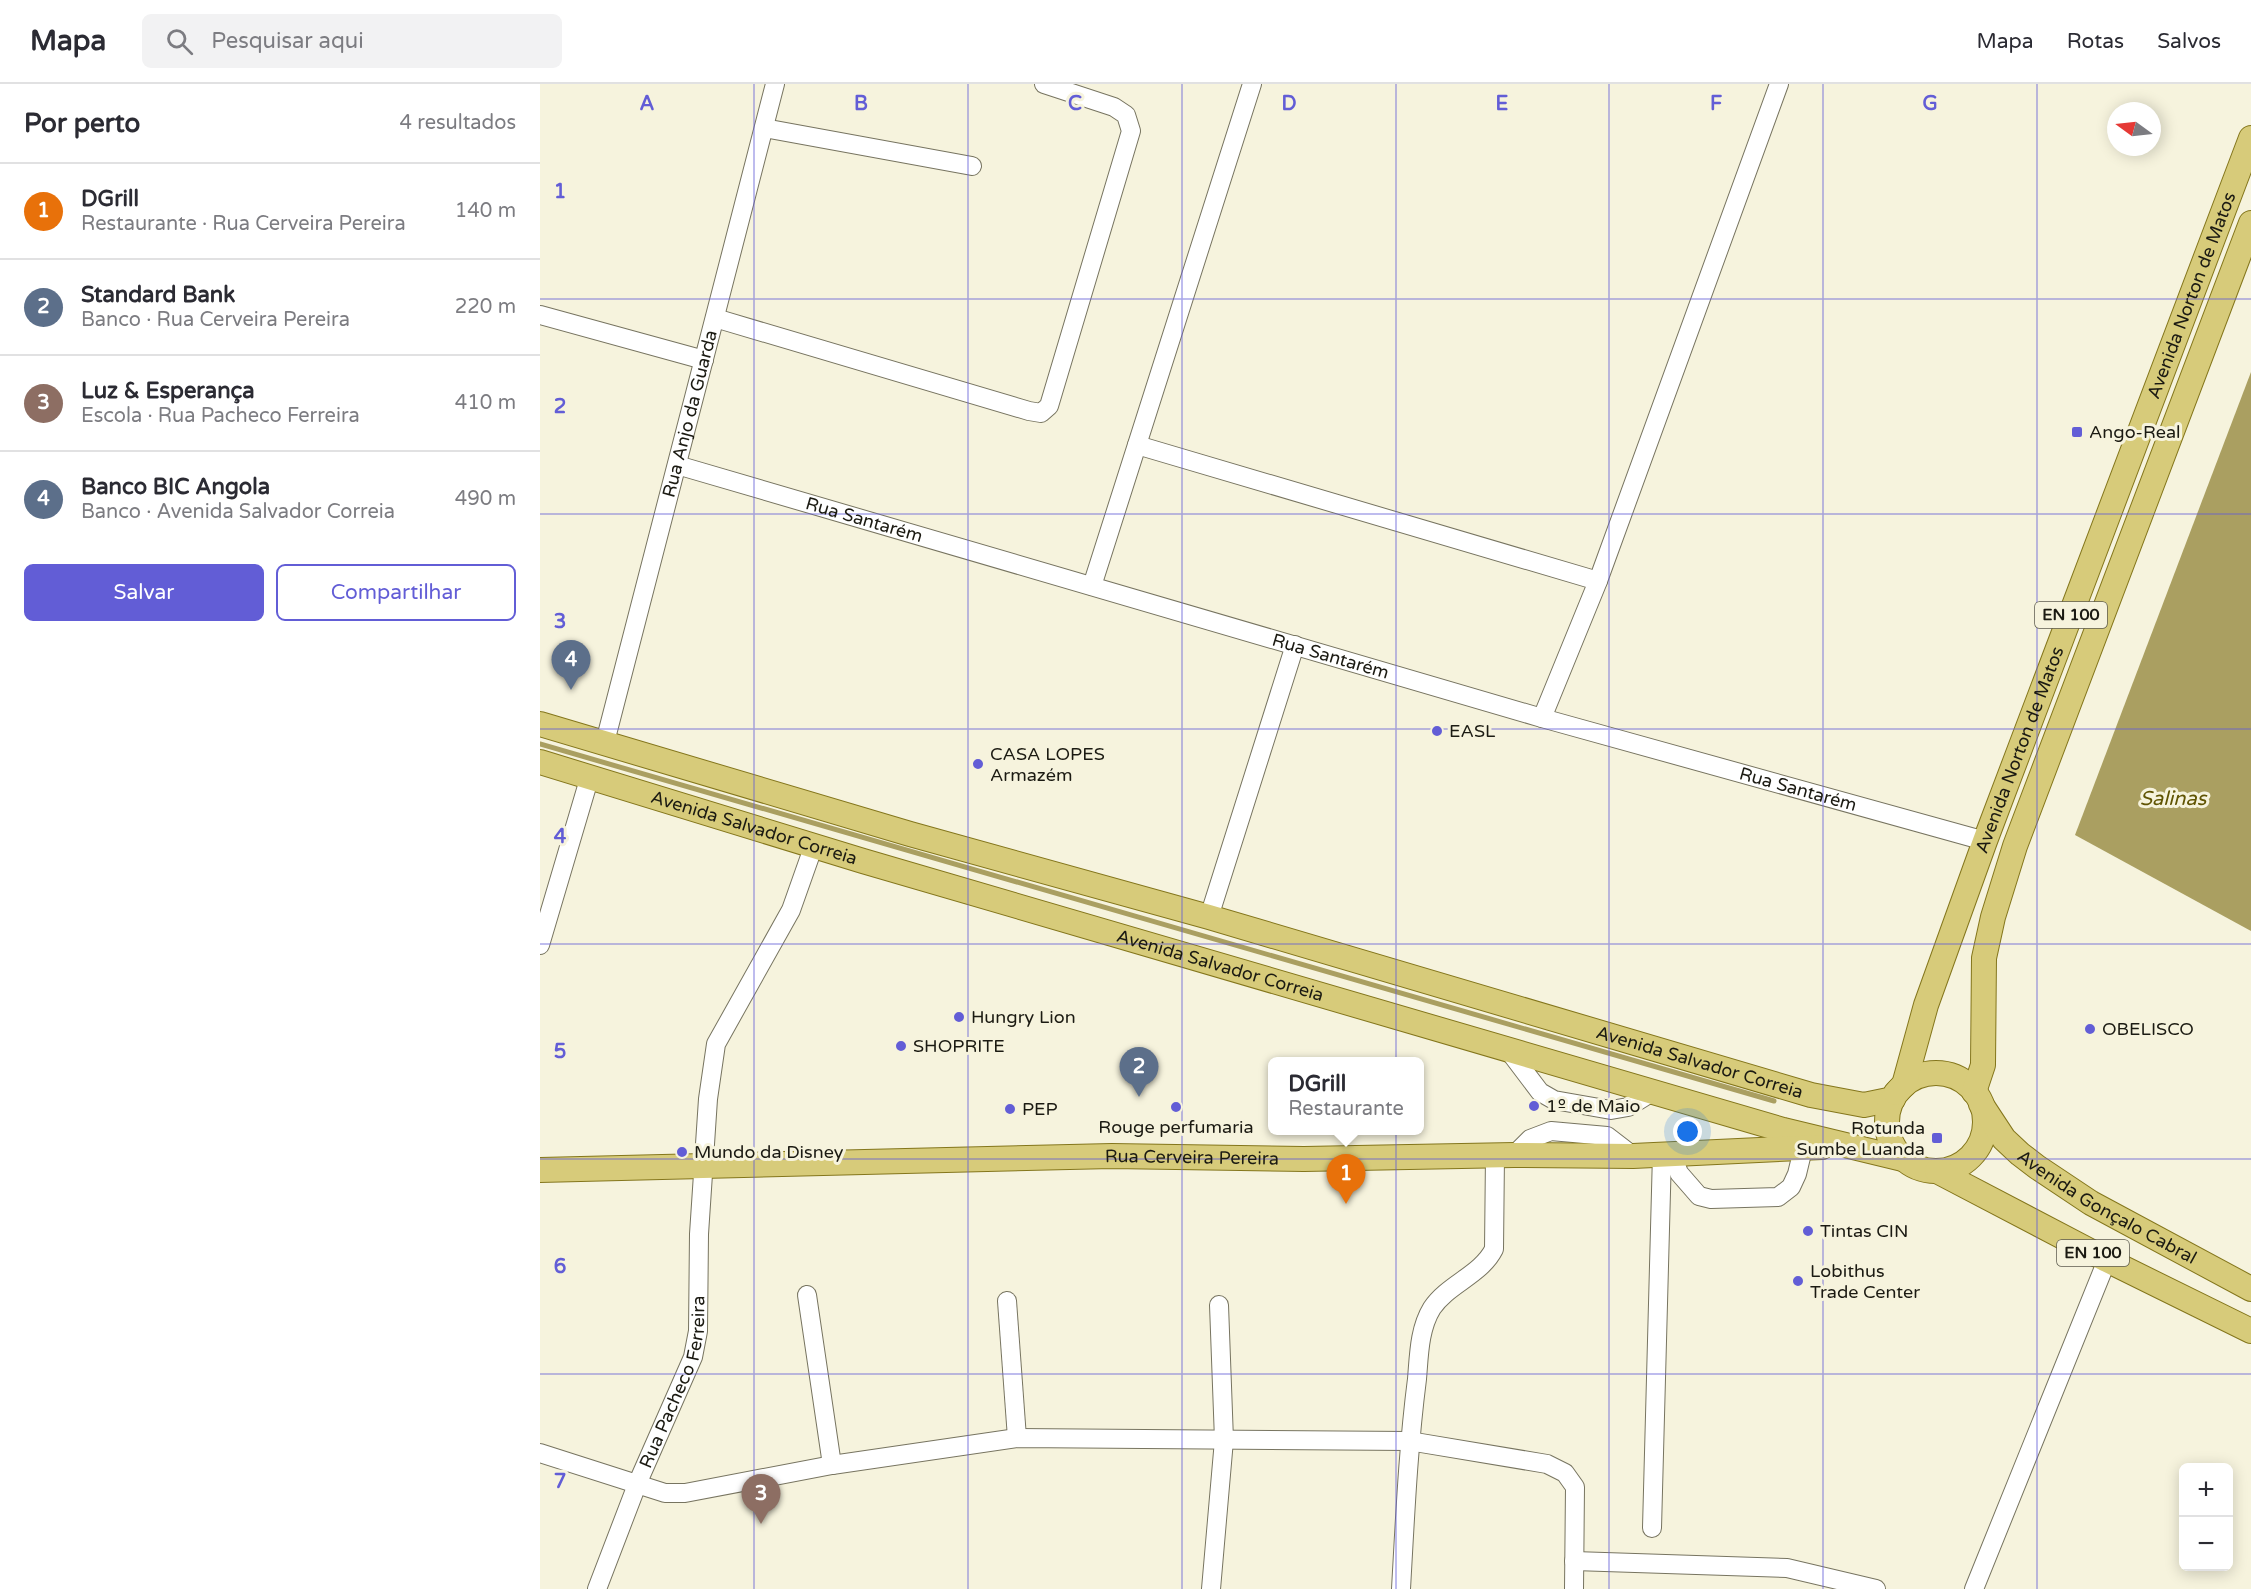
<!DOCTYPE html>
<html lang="pt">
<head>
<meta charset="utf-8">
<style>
	:root { --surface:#fff; --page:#f2f2f3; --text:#2b2b33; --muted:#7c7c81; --line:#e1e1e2; --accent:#625dd6 }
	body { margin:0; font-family:"Varela Round",sans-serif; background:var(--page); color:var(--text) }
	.controls { position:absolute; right:18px; bottom:18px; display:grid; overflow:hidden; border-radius:9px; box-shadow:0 3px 15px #0003 }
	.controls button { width:54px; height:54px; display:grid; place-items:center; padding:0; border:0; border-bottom:2px solid var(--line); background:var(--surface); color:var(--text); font:30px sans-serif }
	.compass { position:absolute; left:1567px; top:18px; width:54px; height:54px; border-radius:50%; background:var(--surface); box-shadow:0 3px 15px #0003; rotate:285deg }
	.you { position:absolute; left:1148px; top:1048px; width:21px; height:21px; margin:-15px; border:4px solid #fff; border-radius:50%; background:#1a73e8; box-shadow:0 0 0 9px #1a73e833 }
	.badge { display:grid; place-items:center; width:39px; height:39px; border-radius:50%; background:var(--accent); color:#fff; font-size:20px; font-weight:700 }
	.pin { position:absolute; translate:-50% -50px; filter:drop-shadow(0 2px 3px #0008) }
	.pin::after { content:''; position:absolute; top:32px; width:21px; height:18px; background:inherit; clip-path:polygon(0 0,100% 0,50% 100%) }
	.popup { position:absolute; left:728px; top:973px; width:156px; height:78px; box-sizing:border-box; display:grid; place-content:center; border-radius:9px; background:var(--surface); filter:drop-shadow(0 2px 4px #0005); font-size:20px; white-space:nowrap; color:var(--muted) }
	.popup b { font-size:22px; color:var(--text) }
	.popup::after { content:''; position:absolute; left:50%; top:100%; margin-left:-12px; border:12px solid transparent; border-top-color:var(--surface) }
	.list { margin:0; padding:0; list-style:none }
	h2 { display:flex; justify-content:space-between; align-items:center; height:78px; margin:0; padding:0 24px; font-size:26px }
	h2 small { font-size:20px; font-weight:400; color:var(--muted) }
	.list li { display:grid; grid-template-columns:39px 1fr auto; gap:18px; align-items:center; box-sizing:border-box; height:96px; padding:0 24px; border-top:2px solid var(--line) }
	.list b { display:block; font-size:22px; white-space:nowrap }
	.list p { margin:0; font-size:20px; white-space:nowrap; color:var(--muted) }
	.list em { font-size:20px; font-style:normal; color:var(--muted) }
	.actions { display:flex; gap:12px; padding:18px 24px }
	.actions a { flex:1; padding:14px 0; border:2px solid var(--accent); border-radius:9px; text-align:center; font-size:21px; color:var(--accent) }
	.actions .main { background:var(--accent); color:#fff }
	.icon { flex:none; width:33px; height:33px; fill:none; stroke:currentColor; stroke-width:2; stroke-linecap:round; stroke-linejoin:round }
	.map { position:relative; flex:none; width:1711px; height:1505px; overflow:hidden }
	header { display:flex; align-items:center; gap:36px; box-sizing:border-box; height:84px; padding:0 30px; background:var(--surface); border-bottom:2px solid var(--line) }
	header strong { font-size:28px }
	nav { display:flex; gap:33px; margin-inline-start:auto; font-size:21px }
	.search { width:420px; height:54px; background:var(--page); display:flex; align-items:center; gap:15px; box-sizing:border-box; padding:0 21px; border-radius:9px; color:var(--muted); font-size:22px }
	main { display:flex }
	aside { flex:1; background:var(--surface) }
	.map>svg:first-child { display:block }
	.water { fill:#aa9f61 }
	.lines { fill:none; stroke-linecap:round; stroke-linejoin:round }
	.stream { stroke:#aa9f61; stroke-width:5 }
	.minor-casing { stroke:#777460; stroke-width:20 }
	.major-casing { stroke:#84761c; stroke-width:26 }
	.minor { stroke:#fff; stroke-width:18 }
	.major { stroke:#d7cb7a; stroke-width:24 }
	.grid { fill:none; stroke:#625dd6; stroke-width:1.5; stroke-opacity:0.55 }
	.poi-dot { fill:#625dd6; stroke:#f6f3dd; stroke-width:2 }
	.labels { text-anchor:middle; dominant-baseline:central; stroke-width:6; stroke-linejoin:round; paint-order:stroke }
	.shield { fill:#f6f3dd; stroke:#5d5b4f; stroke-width:1.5 }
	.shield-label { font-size:16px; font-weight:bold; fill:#1b1a12 }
	.street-label { font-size:18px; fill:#1b1a12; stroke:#f6f3dd }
	.poi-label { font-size:18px; fill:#1b1a12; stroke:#f6f3dd; text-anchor:start }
	.water-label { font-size:20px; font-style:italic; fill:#605403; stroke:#f6f3dd }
	.grid-label { font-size:20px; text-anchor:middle; font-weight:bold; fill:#625dd6; stroke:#f6f3dd; stroke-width:6; stroke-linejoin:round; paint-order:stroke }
</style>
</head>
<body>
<header>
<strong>Mapa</strong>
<div class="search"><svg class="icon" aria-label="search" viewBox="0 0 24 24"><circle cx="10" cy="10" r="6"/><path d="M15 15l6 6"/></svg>Pesquisar aqui</div>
<nav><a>Mapa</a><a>Rotas</a><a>Salvos</a></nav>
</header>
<main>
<aside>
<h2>Por perto<small>4 resultados</small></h2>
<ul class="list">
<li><span class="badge" style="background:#e8710a">1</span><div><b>DGrill</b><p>Restaurante · Rua Cerveira Pereira</p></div><em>140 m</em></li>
<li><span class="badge" style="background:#5c6f8a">2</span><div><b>Standard Bank</b><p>Banco · Rua Cerveira Pereira</p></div><em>220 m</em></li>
<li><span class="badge" style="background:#8d6e63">3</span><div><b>Luz &amp; Esperança</b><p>Escola · Rua Pacheco Ferreira</p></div><em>410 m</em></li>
<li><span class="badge" style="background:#5c6f8a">4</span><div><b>Banco BIC Angola</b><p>Banco · Avenida Salvador Correia</p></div><em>490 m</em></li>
</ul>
<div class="actions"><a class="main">Salvar</a><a>Compartilhar</a></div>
</aside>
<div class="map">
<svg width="1711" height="1505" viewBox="0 0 1711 1505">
	<rect width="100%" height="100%" fill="#f6f3dd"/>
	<path class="water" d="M1711,288V847L1535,751Z"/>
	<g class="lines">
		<path class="stream" d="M0,660L1234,1017"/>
		<defs>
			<g id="minor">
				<path d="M224,44L432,82"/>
				<path d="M0,231L164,276"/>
				<path d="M175,234L489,327L501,329L509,322L591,47L586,31L574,23L504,0"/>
				<path d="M597,361L1058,497"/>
				<path id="s1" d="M137,381L1002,634L1445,757"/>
				<path d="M552,502L712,0"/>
				<path d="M1002,634L1058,497L1239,0"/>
				<path id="s2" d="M65,658L235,0"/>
				<path d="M669,833L755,561"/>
				<path d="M0,861L50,692"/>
				<path d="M969,967L1000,1008L1014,1016L1071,1026L1088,1023L1112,1008"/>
				<path d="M1132,1070L1139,1089L1159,1112L1171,1115L1238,1113L1251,1103L1257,1090L1263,1065"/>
				<path d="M974,1071L990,1055L1011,1047L1067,1052L1093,1072"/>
				<path d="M267,1211L292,1381"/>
				<path d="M467,1217L477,1354"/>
				<path d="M0,1369L125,1409H145L292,1381L477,1354L869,1357L1007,1380L1025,1389L1035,1403L1034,1505"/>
				<path d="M1112,1444L1122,1070"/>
				<path d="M1034,1477L1247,1484L1336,1505"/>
				<path id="s3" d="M57,1505L98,1398L153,1273L158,1247L159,1150L168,1015L176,960L251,826L274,761"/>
				<path d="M671,1505L684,1356L679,1221"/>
				<path d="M861,1505C865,1435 868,1365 877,1295C879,1272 879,1245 892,1224C908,1200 941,1191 954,1165L955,1071"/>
				<path d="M1434,1505L1567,1176"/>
			</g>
			<g id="major">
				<path id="s4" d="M0,640L370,750L669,833L1271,1011L1324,1021L1353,1015"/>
				<path id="s5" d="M0,678L323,777L1243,1046L1363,1075"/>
				<circle cx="1396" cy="1038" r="49"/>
				<path d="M1434,1008L1443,981L1444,874L1453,833L1475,762L1711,139"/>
				<path id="s6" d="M1356,1009L1364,1001L1386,921L1445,757L1711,54"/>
				<path id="s7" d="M1441,1020L1464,1055L1480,1070L1497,1083L1551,1119L1711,1205"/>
				<path id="s8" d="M0,1086L572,1072L764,1075L974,1071L1093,1072L1282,1063"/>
				<path d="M1397,1087L1567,1176L1711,1247"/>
			</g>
		</defs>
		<use href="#minor" class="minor-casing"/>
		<use href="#major" class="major-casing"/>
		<use href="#minor" class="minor"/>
		<use href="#major" class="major"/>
	</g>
	<path class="grid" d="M214,0V1505M428,0V1505M642,0V1505M856,0V1505M1069,0V1505M1283,0V1505M1497,0V1505M0,215H1711M0,430H1711M0,645H1711M0,860H1711M0,1075H1711M0,1290H1711"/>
	<g class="poi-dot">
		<rect x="1531" y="342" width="12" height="12" rx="3"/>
		<circle cx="897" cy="647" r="6"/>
		<circle cx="438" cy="680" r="6"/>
		<circle cx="419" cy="933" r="6"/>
		<circle cx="1550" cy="945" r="6"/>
		<circle cx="361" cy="962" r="6"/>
		<circle cx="994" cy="1022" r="6"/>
		<circle cx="636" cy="1023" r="6"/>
		<circle cx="470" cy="1025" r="6"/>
		<rect x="1391" y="1048" width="12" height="12" rx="3"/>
		<circle cx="142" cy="1068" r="6"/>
		<circle cx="1268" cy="1147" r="6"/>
		<circle cx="1258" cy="1197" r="6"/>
	</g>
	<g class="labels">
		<g class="shield">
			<rect x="1495" y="518" width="72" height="26" rx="4.5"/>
			<rect x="1517" y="1156" width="72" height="26" rx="4.5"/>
		</g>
		<g class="shield-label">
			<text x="1531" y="531">EN 100</text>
			<text x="1553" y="1169">EN 100</text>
		</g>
		<g class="street-label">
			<text stroke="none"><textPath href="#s6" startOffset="852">Avenida Norton de Matos</textPath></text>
			<text stroke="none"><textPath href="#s2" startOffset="339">Rua Anjo da Guarda</textPath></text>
			<text stroke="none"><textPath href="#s1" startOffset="195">Rua Santarém</textPath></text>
			<text stroke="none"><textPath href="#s1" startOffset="681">Rua Santarém</textPath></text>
			<text stroke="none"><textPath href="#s6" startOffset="366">Avenida Norton de Matos</textPath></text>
			<text stroke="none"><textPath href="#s1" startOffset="1167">Rua Santarém</textPath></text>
			<text stroke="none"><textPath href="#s5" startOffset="224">Avenida Salvador Correia</textPath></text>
			<text stroke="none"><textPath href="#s5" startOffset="710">Avenida Salvador Correia</textPath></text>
			<text stroke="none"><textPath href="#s4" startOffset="1208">Avenida Salvador Correia</textPath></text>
			<text stroke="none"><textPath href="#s8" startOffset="652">Rua Cerveira Pereira</textPath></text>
			<text stroke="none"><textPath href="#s7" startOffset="166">Avenida Gonçalo Cabral</textPath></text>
			<text stroke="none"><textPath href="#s3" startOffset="222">Rua Pacheco Ferreira</textPath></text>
		</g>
		<g class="poi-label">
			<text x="1549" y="348">Ango-Real</text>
			<text x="909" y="647">EASL</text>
			<text x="450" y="670">CASA LOPES<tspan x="450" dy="21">Armazém</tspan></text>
			<text x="431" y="933">Hungry Lion</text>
			<text x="1562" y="945">OBELISCO</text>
			<text x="373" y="962">SHOPRITE</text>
			<text x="1006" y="1022">1º de Maio</text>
			<text x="482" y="1025">PEP</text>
			<text x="636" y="1043" text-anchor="middle">Rouge perfumaria</text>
			<text x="1385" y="1044" text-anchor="end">Rotunda<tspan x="1385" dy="21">Sumbe Luanda</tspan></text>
			<text x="154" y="1068">Mundo da Disney</text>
			<text x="1280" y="1147">Tintas CIN</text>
			<text x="1270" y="1187">Lobithus<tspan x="1270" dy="21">Trade Center</tspan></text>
		</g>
		<g class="water-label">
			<text x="1633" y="715">Salinas</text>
		</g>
	</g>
	<g class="grid-label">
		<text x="107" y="26">A</text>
		<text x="321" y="26">B</text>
		<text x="535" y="26">C</text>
		<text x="749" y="26">D</text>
		<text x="962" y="26">E</text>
		<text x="1176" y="26">F</text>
		<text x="1390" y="26">G</text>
		<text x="20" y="114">1</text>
		<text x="20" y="329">2</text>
		<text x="20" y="544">3</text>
		<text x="20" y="759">4</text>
		<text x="20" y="974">5</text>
		<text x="20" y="1189">6</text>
		<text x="20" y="1404">7</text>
	</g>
</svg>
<div class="controls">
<button>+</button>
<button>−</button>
</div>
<svg class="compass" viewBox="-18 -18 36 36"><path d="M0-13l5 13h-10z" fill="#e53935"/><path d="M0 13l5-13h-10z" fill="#7c7c81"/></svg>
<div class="you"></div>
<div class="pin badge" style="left:806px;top:1120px;background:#e8710a">1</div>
<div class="popup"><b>DGrill</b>Restaurante</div>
<div class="pin badge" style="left:599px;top:1013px;background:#5c6f8a">2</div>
<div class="pin badge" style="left:221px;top:1440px;background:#8d6e63">3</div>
<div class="pin badge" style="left:31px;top:606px;background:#5c6f8a">4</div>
</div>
</main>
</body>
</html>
